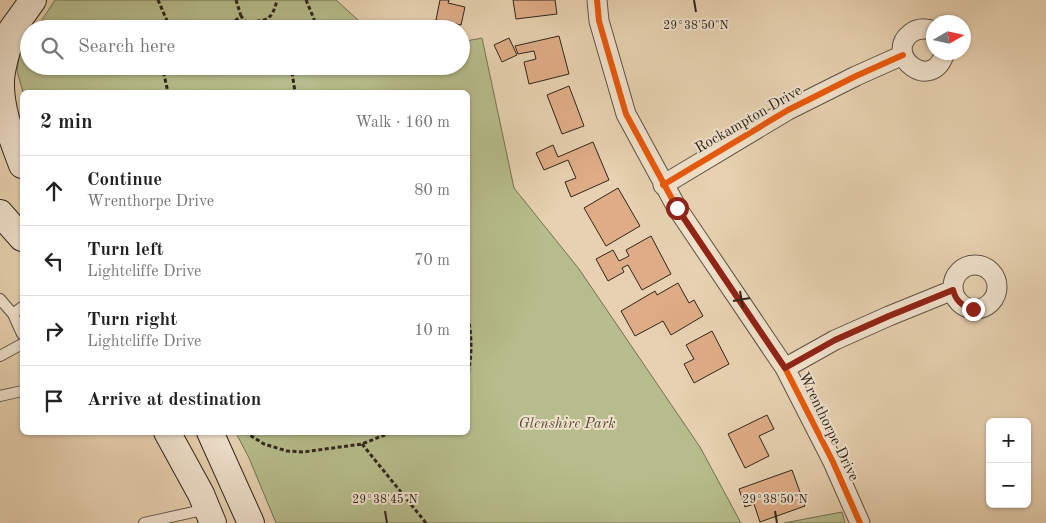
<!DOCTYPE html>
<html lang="en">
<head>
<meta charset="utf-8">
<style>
	:root { --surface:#fff; --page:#f6f6f6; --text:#222; --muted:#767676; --line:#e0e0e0 }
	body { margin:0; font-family:"Old Standard TT",serif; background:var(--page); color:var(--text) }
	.controls { position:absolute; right:15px; bottom:15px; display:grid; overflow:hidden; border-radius:8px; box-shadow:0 1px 4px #0004 }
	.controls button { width:45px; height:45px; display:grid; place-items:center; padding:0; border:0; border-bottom:1px solid var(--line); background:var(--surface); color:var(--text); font:25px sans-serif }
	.compass { position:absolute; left:926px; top:15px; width:45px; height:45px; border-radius:50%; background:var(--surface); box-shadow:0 1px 4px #0004; rotate:81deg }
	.stop { position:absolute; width:15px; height:15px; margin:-11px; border:4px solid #8f2418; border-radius:50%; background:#fff }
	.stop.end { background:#8f2418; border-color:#fff; box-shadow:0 1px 5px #0008 }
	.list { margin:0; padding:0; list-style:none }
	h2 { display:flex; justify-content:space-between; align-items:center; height:65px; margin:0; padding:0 20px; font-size:21px }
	h2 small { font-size:16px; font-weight:400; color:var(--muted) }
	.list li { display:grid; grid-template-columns:32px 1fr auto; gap:15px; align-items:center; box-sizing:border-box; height:70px; padding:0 20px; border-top:1px solid var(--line) }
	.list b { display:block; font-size:19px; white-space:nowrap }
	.list p { margin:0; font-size:16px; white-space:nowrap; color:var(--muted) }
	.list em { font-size:16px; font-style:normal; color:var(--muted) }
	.icon { flex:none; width:28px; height:28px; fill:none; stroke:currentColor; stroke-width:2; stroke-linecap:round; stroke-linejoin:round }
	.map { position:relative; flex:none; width:1046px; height:523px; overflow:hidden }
	.search { position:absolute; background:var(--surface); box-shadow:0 1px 4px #0004; left:20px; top:20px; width:450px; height:55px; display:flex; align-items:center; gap:12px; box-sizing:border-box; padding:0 18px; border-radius:28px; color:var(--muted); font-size:19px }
	.panel { position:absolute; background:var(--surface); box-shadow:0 1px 4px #0004; left:20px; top:90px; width:450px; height:345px; border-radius:8px }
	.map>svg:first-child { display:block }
	.green { fill:#b6bc8b; stroke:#737152 }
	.building { fill:#deac86; stroke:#30261a }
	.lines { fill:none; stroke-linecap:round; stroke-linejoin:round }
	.lane-casing { stroke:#5e5140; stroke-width:12 }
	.street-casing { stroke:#5e5140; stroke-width:21 }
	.secondary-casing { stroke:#30261a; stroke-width:28 }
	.path { stroke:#30261a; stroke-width:3; stroke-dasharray:4 2.5; stroke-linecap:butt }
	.lane { stroke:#efe1cc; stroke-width:10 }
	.street { stroke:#efe1cc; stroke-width:19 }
	.secondary { stroke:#efe1cc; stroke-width:26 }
	.cycleway-casing { stroke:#efe1cc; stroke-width:9 }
	.cycleway { stroke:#e8590c; stroke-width:6 }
	.route { stroke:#8f2418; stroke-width:6 }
	.ticks { fill:none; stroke:#30261a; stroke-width:2 }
	.labels { text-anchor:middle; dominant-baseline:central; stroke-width:4; stroke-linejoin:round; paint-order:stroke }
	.street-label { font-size:15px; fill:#30261a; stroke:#efe1cc }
	.park-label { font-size:15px; font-style:italic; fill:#524c36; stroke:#efe1cc }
	.ticks-label { font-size:12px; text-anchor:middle; fill:#30261a; stroke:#efe1cc; stroke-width:4; stroke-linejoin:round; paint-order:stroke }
</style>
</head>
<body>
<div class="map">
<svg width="1046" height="523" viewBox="0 0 1046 523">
	<rect width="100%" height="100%" fill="#e7d1b0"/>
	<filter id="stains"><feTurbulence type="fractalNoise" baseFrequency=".004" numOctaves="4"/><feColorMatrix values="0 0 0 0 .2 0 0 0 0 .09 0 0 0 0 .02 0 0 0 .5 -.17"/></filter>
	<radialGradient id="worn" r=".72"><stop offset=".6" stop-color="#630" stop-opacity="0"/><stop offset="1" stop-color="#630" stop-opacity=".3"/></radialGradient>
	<path class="green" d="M55,0H336L368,29H36Z
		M482,38L514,188L579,269L700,447L741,523H276L249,458L236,433L468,432V92H23L17,71L20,52L29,39V66H461V42Z
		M842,512L845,523H784Z"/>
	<path class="building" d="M440,0H449L448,3L465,7L461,25L436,20Z
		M513,0H555L557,14L516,19Z
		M559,36L569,74L529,84L524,62L536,59L534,51L518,54L515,46Z
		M509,38L517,55L502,62L494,45Z
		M569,86L584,126L562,134L547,95Z
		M593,142L609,180L571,197L565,182L576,178L568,160L544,170L536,153L553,145L558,157Z
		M618,188L640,226L606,246L584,208Z
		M651,236L671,274L642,290L628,265L622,268L624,272L608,281L596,259L613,250L619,261L629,256L626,250Z
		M678,283L689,303L694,300L703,316L671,335L663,321L635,336L621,311L655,291L657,295Z
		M712,331L729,364L694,383L684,364L694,359L686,345Z
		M767,415L774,429L759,436L769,456L745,468L728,434Z
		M792,470L805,506L760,522L754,504L745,507L739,489Z"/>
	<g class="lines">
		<defs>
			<path id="lane" d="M0,299L13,314L22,307
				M13,314L22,334
				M0,356L22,344
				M0,396L22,391
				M144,523L207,509"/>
			<path id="street" d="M597,0L599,21L626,114L677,208L785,368L833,462L860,523
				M934,31C926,28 918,28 911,33C882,55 933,95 945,52
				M663,185L788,110L856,76L903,55
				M953 287a22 22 0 1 1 44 0a22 22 0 1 1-44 0Z
				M785,368L835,340L889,316L953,290"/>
			<path id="secondary" d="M14,28C9,44 2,63 1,80C0,110 12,138 22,165
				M3,42L33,0
				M0,213L22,238
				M167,432L201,494L213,523
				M210,432L251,523"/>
		</defs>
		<use href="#lane" class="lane-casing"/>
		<use href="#street" class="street-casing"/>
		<use href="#secondary" class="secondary-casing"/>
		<path class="path" d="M158,0L168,23L172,29
			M236,0L241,16
			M306,0L314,19L313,29
			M164,29L168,23
			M225,29L241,16L246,22C266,21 272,21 277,0
			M162,66L168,92
			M291,66L295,92
			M468,317C472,337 472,354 468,374
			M245,432L264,444L287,451L303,452L362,444L392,432
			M362,444L426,523"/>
		<use href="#lane" class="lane"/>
		<use href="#street" class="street"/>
		<use href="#secondary" class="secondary"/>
		<defs>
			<path id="cycleway" d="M597,0L599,21L626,114L677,208L785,368L833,462L860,523
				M663,185L788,110L856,76L903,55
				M785,368L835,340L889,316L953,290"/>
		</defs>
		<use href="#cycleway" class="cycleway-casing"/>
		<use href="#cycleway" class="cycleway"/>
	</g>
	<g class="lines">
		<path class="route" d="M677,208L785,368L835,340L889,316L953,290C956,301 962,306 973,309"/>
	</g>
	<path class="ticks" d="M694,0L696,12M740,291L743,308M733,301L750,298M385,511L387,523M775,511L777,523"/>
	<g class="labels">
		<g class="street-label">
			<text transform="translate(749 120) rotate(-30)">Rockampton Drive</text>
			<text transform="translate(828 427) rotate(64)">Wrenthorpe Drive</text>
		</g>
		<g class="park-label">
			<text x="567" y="424">Glenshire Park</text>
		</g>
	</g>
	<g class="ticks-label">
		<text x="696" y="29">29°38'50"N</text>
		<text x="385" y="503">29°38'45"N</text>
		<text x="775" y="503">29°38'50"N</text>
	</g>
	<rect width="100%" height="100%" filter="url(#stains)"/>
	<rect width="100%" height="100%" fill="url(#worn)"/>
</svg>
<div class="controls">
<button>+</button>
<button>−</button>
</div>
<svg class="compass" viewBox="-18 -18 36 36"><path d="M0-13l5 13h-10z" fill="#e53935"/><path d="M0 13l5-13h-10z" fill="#767676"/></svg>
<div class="stop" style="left:677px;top:208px"></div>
<div class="stop end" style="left:973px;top:309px"></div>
<div class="search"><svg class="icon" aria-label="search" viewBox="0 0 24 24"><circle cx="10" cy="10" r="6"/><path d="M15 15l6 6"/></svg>Search here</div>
<section class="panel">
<h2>2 min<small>Walk · 160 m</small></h2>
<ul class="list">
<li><svg class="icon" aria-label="ahead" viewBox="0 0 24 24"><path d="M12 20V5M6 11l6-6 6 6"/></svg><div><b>Continue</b><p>Wrenthorpe Drive</p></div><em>80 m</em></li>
<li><svg class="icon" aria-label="left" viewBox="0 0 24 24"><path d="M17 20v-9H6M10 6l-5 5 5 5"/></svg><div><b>Turn left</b><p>Lightcliffe Drive</p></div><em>70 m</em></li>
<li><svg class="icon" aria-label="right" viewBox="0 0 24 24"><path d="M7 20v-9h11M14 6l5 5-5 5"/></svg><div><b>Turn right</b><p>Lightcliffe Drive</p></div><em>10 m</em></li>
<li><svg class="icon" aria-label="arrive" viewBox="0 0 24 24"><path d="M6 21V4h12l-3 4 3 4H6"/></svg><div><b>Arrive at destination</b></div></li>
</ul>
</section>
</div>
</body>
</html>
